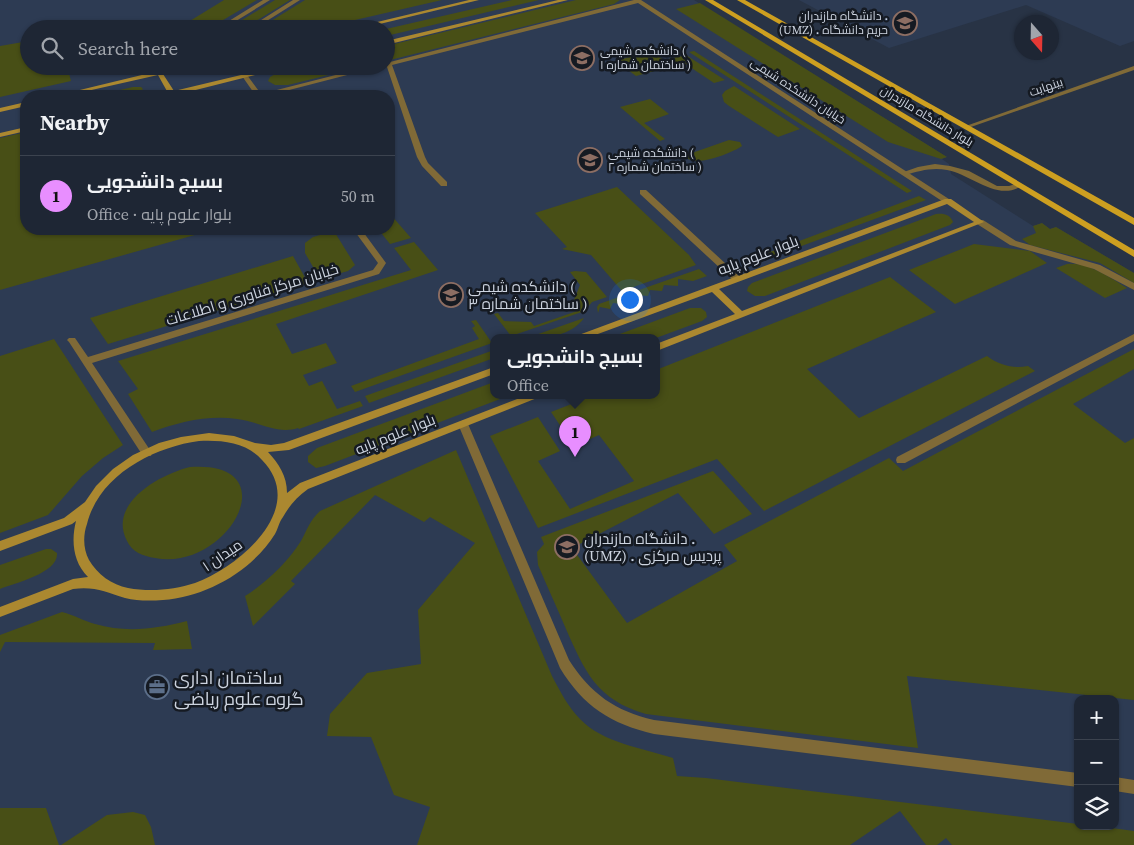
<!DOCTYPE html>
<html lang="en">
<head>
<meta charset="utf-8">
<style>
	:root { --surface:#1e2634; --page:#262e3c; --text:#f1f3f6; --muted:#a1a5ac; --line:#3c434f; --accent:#e88eff }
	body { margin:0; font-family:"Source Serif 4",Cairo,serif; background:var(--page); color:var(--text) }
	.controls { position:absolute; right:15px; bottom:15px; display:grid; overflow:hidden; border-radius:10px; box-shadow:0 1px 4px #0004 }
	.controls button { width:45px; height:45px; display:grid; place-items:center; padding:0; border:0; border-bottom:1px solid var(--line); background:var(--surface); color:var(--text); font:25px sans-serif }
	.compass { position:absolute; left:1014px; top:15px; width:45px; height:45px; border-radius:50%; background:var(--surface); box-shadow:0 1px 4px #0004; rotate:160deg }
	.you { position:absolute; left:629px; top:299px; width:18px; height:18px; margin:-12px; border:4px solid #fff; border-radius:50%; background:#1a73e8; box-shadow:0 0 0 8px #1a73e833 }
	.badge { display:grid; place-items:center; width:32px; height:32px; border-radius:50%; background:var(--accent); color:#111; font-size:16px; font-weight:700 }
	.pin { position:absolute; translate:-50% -41px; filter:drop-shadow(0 1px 2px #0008) }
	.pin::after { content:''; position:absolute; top:26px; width:18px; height:15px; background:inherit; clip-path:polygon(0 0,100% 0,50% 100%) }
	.popup { position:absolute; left:490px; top:334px; width:170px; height:65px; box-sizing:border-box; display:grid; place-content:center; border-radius:10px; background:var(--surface); filter:drop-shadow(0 1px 4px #0005); font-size:16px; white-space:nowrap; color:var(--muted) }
	.popup b { font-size:19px; color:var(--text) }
	.popup::after { content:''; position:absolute; left:50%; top:100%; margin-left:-10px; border:10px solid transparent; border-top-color:var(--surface) }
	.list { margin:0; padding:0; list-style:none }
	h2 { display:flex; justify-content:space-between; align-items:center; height:65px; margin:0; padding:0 20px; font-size:21px }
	h2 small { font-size:16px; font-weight:400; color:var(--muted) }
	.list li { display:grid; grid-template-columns:32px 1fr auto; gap:15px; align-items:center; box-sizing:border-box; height:80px; padding:0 20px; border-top:1px solid var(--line) }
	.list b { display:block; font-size:19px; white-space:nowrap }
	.list p { margin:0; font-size:16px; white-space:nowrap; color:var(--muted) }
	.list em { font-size:16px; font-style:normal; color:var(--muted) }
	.icon { flex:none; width:28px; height:28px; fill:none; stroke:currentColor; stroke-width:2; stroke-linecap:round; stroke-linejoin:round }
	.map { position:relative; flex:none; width:1134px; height:845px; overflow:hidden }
	.search { position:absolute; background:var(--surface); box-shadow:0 1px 4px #0004; left:20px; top:20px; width:375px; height:55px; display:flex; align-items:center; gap:12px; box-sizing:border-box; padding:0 18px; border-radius:28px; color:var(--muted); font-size:19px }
	.panel { position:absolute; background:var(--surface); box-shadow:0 1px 4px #0004; left:20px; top:90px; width:375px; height:145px; border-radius:20px }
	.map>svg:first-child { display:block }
	.built { fill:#2d3b53; fill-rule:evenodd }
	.green { fill:#484f16 }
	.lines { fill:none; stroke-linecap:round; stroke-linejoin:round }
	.service { fill:#806a37; fill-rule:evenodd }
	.minor { fill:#806a37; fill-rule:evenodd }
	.secondary { fill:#ab8830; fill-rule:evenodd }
	.primary { fill:#cd9f20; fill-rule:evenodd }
	.labels { text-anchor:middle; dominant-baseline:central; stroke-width:5; stroke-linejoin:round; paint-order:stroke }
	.far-poi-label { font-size:12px; fill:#cdd4e0; stroke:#151a22; text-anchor:start }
	.far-street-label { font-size:12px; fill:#cdd4e0; stroke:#151a22 }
	.street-label { font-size:15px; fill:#cdd4e0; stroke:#151a22 }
	.poi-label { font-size:15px; fill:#cdd4e0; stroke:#151a22; text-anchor:start }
	.near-poi-label { font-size:18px; fill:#cdd4e0; stroke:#151a22; text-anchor:start }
</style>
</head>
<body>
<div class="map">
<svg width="1134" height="845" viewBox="0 0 1134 845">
	<rect width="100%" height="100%" fill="#283345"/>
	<path class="built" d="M0,0H694L947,157L942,159L949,164L951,174L1033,226L1042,223L1050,229L1056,227L1134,273V845H0ZM29,29H386V66H29ZM26,96H389V229H26ZM494,338H656V396H494ZM1078,699H1115V826H1078Z
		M799,0H1134V41L1120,46L1026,5L889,48Z"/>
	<path class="green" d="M224,0H257L208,29H170L180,27Z
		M275,0H290L243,29H227Z
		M305,0H442L316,29H258Z
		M512,0H539L386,36V29Z
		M576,0H620L614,4L386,61V46Z
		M700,3L947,157L941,159L888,142L676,9Z
		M137,20L141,29H85Z
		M29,41V66H67L71,81L0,97V46Z
		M650,51L664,60L686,55L725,80L714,83L684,63L636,76L616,61Z
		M694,51L912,191L907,193L689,52Z
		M303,66H365L288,85H275L268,81L270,77L277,73Z
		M734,86L800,129L778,137L729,106L724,102L722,95L725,91Z
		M133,87H141L143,89C132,100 107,96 93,96Z
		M650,99L669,114L644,123L665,139L660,141L620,107Z
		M26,132V229H216L0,290V138Z
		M729,140L740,142L742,146C732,153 697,167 687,158L689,154Z
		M617,187L689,255L696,265L622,291L591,255L562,249L567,247L535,213Z
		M919,196L926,200L761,261L743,262Z
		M936,214C943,213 950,214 953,222L950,225L765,296H755L747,291L748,287L752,283Z
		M389,215H391L411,238L390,244L378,229H389Z
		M1042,223L1050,229L1056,227L1134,273V283L1100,263L1030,245L1022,239L1036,233L1033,226Z
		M334,231L355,265L348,271L320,279L305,253V243L313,237Z
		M414,242L438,270L276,324L292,354L326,343L337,363L303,375L309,386L322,381L337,409L360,401L363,406L299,429L298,428C277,435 258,421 237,419C208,415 179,422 152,432L128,394L138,389L118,361L411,270L394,248Z
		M974,244L1030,251L1047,263L955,304L909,270Z
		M293,256L308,283L108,344L90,318Z
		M1067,264C1088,262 1109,277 1127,288L1105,298L1056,268Z
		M699,269L707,276L693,281L678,279V286L664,285L662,291L650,290L648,296L637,295L635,301L623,299L622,304L613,303L610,309L600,307L598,313L597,307L599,304Z
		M575,271L586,272L607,297L592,302L587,308L582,312L511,336L494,314L498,313L504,321L531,322L534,326L580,310L574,300L580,285L570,272Z
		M890,277L936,312L807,369L859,418L987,356C999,365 1013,369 1028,366L1035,371L764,511L717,459L538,528L490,436L538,417L560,451L538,461L570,509L634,481L599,435L574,446L551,412L592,396H656V370Z
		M690,308H701L706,312L707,317L702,321L656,338H609Z
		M584,318C571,336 548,338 527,338Z
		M476,320L492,343L355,392L351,386L479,339L472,328L475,326L471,321Z
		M54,339L123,445L103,458L82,476L48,515L0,533V356Z
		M1134,349V369L1073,404L1125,443L1134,438V700L907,676L918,748L646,714C597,700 585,672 566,629C557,608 547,586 538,565L537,552L544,544L541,537L713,471L752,514L714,534L678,493L572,548L627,623L737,561L724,545L889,458L903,471Z
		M494,350V358L369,403L365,396Z
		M494,382V396H508L325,466L316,468L308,462V456L317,448Z
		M456,450L552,676C560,691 568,707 580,719C603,743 642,748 673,758L677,776L706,778L1078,824V826H1097L1134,831V845H952L946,838L937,845H926L900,811L850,845H417L430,807L394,795L371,737L327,736L330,714L367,673L421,664L418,610L475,543L430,517L424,522L375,495L291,581L295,584L253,626L245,596C267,582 287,563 301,541C307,530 310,520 320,511Z
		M190,467C290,460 228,572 155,558C143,556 132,552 127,541C107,503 161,474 190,467Z
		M46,549H51L57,553C59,573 15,583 0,589V565Z
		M62,612C74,615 84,621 95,624C126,633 156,629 187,621L192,649L153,650L155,643L5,642L0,652V635Z
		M0,808H46L59,845H0Z
		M133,812L145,815L151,827L155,845H61L107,815Z"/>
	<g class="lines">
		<path class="service" d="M259,94L262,95L263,96H256Z
			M935,164L950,166L969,171L997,186H1009L1019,183L1023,185C998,203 971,174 947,170C932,167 919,171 905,175L901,173L918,167Z
			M640,190H646L740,277V281H734L640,194Z
			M977,220H983L1016,241L1100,265L1134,283V290L1094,269L1010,245L977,224Z
			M353,229H361L386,263L379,274L92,363L152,453L151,456H143L69,342L67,340L69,338H75L88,357L373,270L378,263Z
			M1134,334V341L905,463H897L896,460L897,457Z"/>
		<path class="minor" d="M263,0H270L223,29H216Z
			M293,0H300L254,29H247Z
			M634,0H641L952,201L948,203H945L638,3L392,65L425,157L428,163L447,182V186H441L422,166L417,157L387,67L384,66H386V63Z
			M371,66H382L266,96H256L242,76L247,75L261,94Z
			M1134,66V70L968,128L963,127Z
			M463,420L468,424L569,660C591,694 615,711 654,720L1078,773V787L654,734C611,724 583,706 560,668L458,424Z
			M1115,777L1134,780V794L1115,791Z"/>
		<path class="secondary" d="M469,0H479L359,29H348Z
			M558,0H568L386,45V41Z
			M179,66H191L163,74L174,91L241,75L234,66H240L247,74L279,66H291L172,96H159L168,93L158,75L65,96H55Z
			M26,102V106L0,112V108Z
			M26,127V131L0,137V133Z
			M945,199H951L984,222L659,350L656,351V344L735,314L712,292L587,338H574L576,336ZM947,204L974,222L742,311L719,289Z
			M494,367V374L289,450L268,452C279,464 287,476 287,493L300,483L525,396H539L537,398L308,489C297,497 289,506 283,517C279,522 278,529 275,534C252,571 206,597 163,600C150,601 137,601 125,598C106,592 94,586 73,589L0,617V607L73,579L88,577C73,562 71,541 76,521L72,524L0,551V541L64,518L85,502L96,486L113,469L133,455L159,443L181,437L209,433L234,436L255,443L271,445L284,443ZM199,441C222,440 246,442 262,460C309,508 239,567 195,583C174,590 150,592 128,588C112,585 97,574 89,560C83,549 83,535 87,524C99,475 154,447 199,441Z"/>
		<path class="primary" d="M705,0H713L1134,250V257Z
			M737,0H745L1134,218V225Z"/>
	</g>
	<defs>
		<symbol id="university-ring" viewBox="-11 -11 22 22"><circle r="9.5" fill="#151a22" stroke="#8d6e63" stroke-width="1.5"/><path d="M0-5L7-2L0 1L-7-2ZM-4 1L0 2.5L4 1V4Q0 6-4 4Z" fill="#8d6e63"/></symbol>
		<symbol id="office-ring" viewBox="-11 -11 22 22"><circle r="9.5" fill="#151a22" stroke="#5c6f8a" stroke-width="1.5"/><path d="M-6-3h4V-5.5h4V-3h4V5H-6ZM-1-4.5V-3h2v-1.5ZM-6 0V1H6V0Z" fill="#5c6f8a"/></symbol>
	</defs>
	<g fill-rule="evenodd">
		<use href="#university-ring" x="891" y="9" width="28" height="28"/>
		<use href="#university-ring" x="568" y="44" width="28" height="28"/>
		<use href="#university-ring" x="576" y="146" width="28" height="28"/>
		<use href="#university-ring" x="437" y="281" width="28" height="28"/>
		<use href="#university-ring" x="553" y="533" width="28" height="28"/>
		<use href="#office-ring" x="143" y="673" width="28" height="28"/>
	</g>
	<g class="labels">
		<g class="far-poi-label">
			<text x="888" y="16" text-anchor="end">دانشگاه مازندران .<tspan x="888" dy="14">(UMZ) . حریم دانشگاه</tspan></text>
			<text x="600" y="51">دانشکده شیمی (<tspan x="600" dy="14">ساختمان شماره ۱ )</tspan></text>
			<text x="608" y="153">دانشکده شیمی (<tspan x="608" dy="14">ساختمان شماره ۲ )</tspan></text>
		</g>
		<g class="far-street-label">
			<text transform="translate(1046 87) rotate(-19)">بینهایت</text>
			<text transform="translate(798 91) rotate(33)">خیابان دانشکده شیمی</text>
			<text transform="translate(927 116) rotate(31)">بلوار دانشگاه مازندران</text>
		</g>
		<g class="street-label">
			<text transform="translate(758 255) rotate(-21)">بلوار علوم پایه</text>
			<text transform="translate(252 294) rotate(-17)">خیابان مرکز فناوری و اطلاعات</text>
			<text transform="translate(395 434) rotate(-22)">بلوار علوم پایه</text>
			<text transform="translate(222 555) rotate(-34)">میدان ۱</text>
		</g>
		<g class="poi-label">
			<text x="468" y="286">دانشکده شیمی (<tspan x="468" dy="17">ساختمان شماره ۳ )</tspan></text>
			<text x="584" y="538">دانشگاه مازندران .<tspan x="584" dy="17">(UMZ) . پردیس مرکزی</tspan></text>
		</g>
		<g class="near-poi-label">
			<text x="174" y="677">ساختمان اداری<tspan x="174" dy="21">گروه علوم ریاضی</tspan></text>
		</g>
	</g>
</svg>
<div class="controls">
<button>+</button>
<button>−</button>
<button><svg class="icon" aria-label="layers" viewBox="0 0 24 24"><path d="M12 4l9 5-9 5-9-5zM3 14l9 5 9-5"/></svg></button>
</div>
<svg class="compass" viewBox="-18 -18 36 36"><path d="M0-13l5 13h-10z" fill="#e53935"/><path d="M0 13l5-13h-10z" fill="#a1a5ac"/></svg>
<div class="you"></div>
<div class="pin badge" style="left:575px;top:457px">1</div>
<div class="popup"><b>بسیج دانشجویی</b>Office</div>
<div class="search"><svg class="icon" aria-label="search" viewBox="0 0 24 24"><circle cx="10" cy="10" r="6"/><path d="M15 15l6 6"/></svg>Search here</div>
<section class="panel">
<h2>Nearby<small></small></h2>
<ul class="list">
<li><span class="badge">1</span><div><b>بسیج دانشجویی</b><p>Office · بلوار علوم پایه</p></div><em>50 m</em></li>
</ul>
</section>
</div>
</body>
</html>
